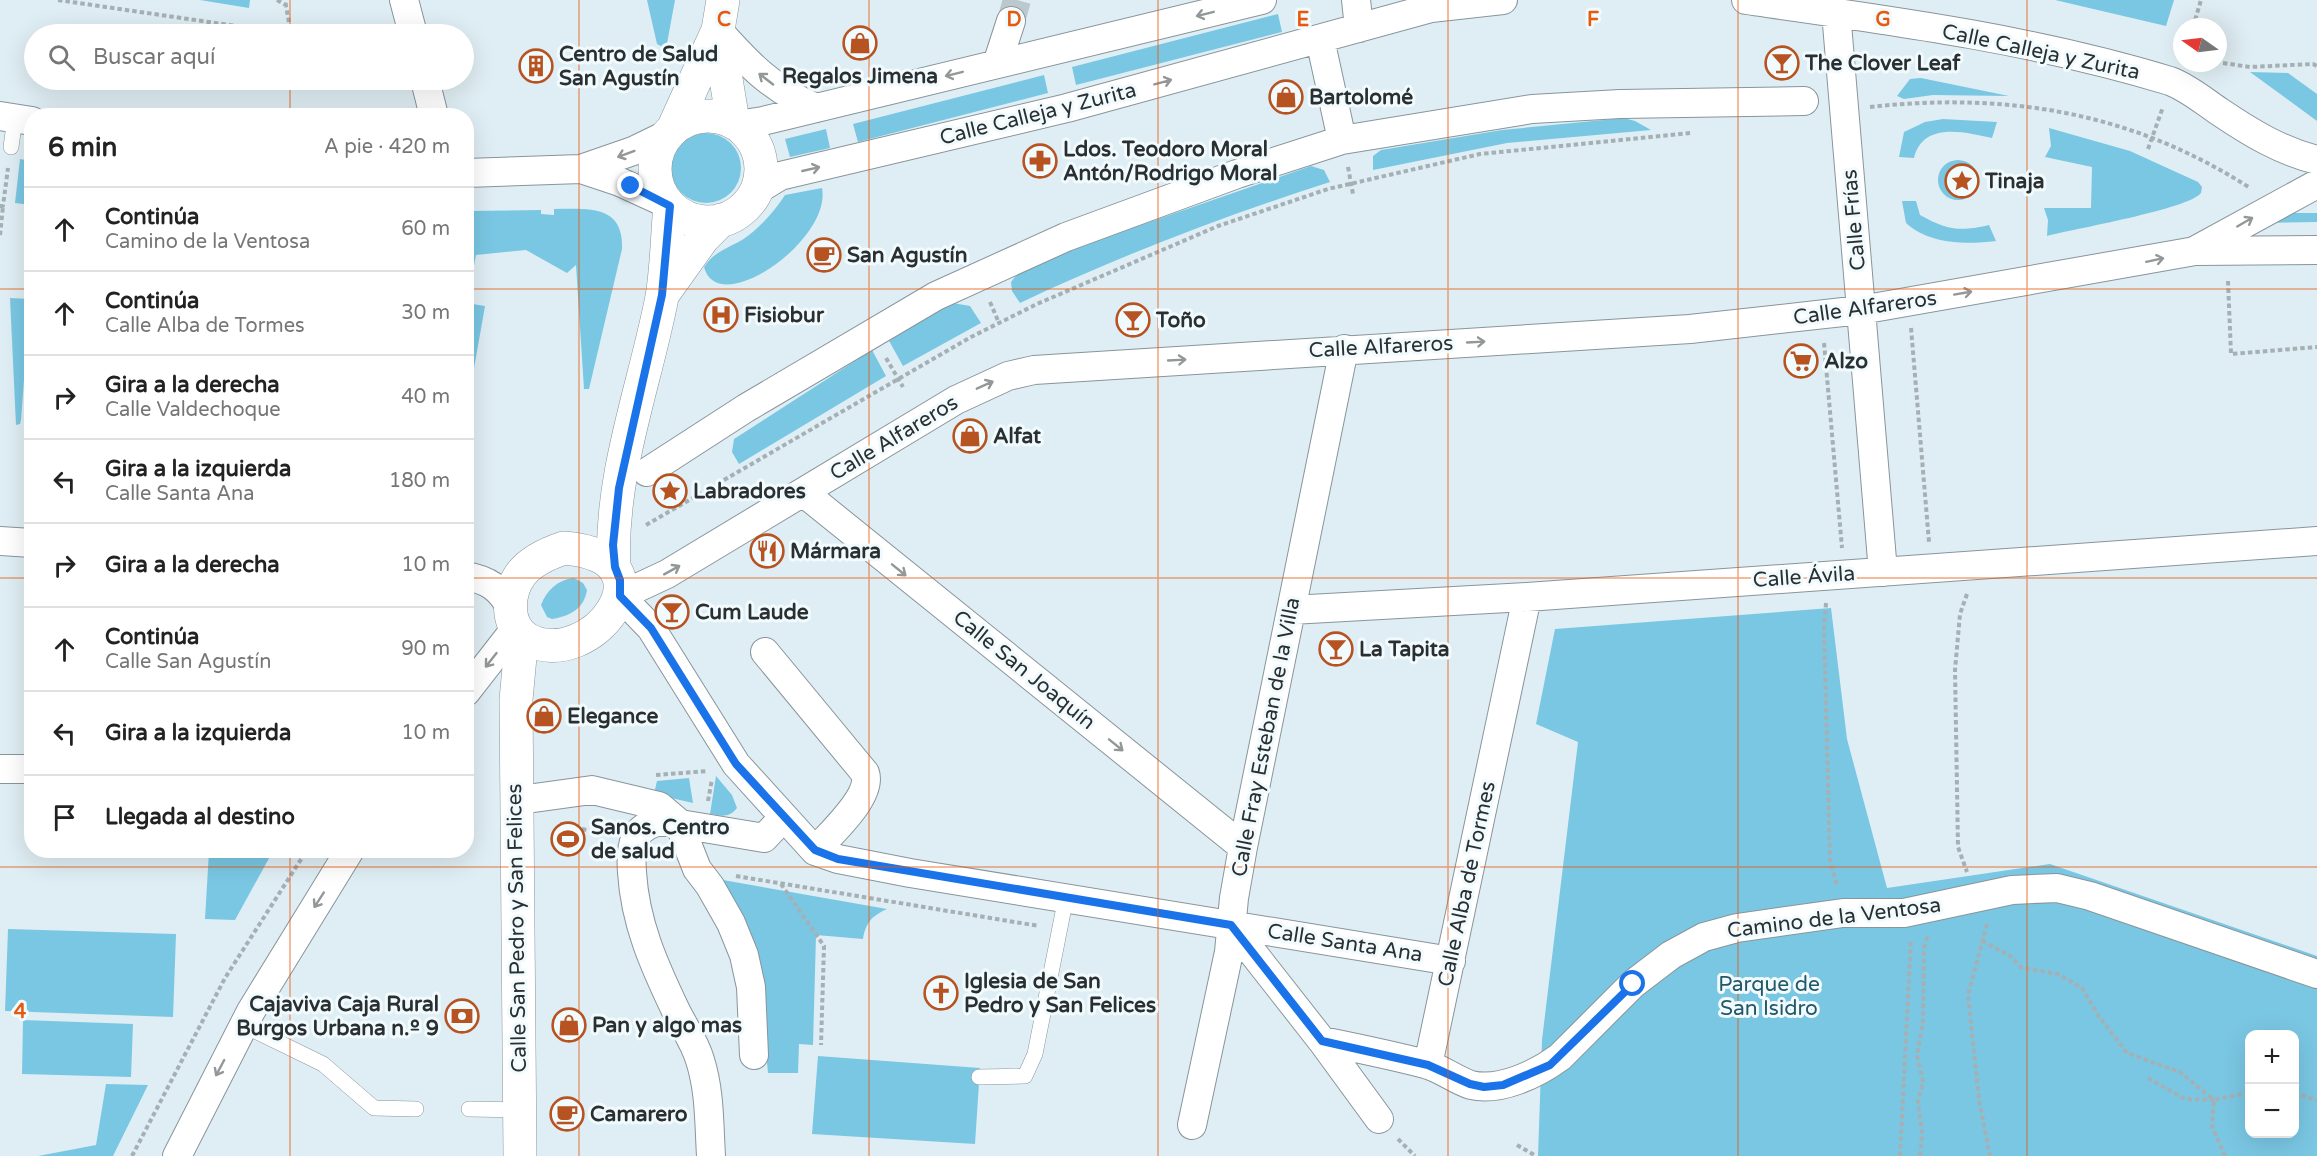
<!DOCTYPE html>
<html lang="es">
<head>
<meta charset="utf-8">
<style>
	:root { --surface:#fff; --page:#f6f6f6; --text:#222; --muted:#767676; --line:#e0e0e0 }
	body { margin:0; font-family:"Varela Round",sans-serif; background:var(--page); color:var(--text) }
	.controls { position:absolute; right:18px; bottom:18px; display:grid; overflow:hidden; border-radius:12px; box-shadow:0 6px 24px #0002 }
	.controls button { width:54px; height:54px; display:grid; place-items:center; padding:0; border:0; border-bottom:2px solid var(--line); background:var(--surface); color:var(--text); font:30px sans-serif }
	.compass { position:absolute; left:2173px; top:18px; width:54px; height:54px; border-radius:50%; background:var(--surface); box-shadow:0 6px 24px #0002; rotate:284deg }
	.stop { position:absolute; width:18px; height:18px; margin:-14px; border:4px solid #1a73e8; border-radius:50%; background:#fff }
	.stop.end { background:#1a73e8; border-color:#fff; box-shadow:0 2px 6px #0008 }
	.list { margin:0; padding:0; list-style:none }
	h2 { display:flex; justify-content:space-between; align-items:center; height:78px; margin:0; padding:0 24px; font-size:26px }
	h2 small { font-size:20px; font-weight:400; color:var(--muted) }
	.list li { display:grid; grid-template-columns:39px 1fr auto; gap:18px; align-items:center; box-sizing:border-box; height:84px; padding:0 24px; border-top:2px solid var(--line) }
	.list b { display:block; font-size:22px; white-space:nowrap }
	.list p { margin:0; font-size:20px; white-space:nowrap; color:var(--muted) }
	.list em { font-size:20px; font-style:normal; color:var(--muted) }
	.icon { flex:none; width:33px; height:33px; fill:none; stroke:currentColor; stroke-width:2; stroke-linecap:round; stroke-linejoin:round }
	.map { position:relative; flex:none; width:2317px; height:1156px; overflow:hidden }
	.search { position:absolute; background:var(--surface); box-shadow:0 6px 24px #0002; left:24px; top:24px; width:450px; height:66px; display:flex; align-items:center; gap:15px; box-sizing:border-box; padding:0 21px; border-radius:33px; color:var(--muted); font-size:22px }
	.panel { position:absolute; background:var(--surface); box-shadow:0 6px 24px #0002; left:24px; top:108px; width:450px; height:750px; border-radius:24px }
	.map>svg:first-child { display:block }
	.green { fill:#7ac7e3; fill-rule:evenodd }
	.lines { fill:none; stroke-linecap:round; stroke-linejoin:round }
	.street-tunnel { stroke:#bbc8cd; stroke-width:28; stroke-dasharray:28 14; stroke-linecap:butt }
	.lane-casing { stroke:#88959b; stroke-width:16 }
	.street-casing { stroke:#88959b; stroke-width:30 }
	.secondary-casing { stroke:#88959b; stroke-width:34 }
	.path { stroke:#a5b0b5; stroke-width:4; stroke-dasharray:4.5 3; stroke-linecap:butt }
	.lane { stroke:#fff; stroke-width:15 }
	.street { stroke:#fff; stroke-width:28 }
	.secondary { stroke:#fff; stroke-width:33 }
	.oneway { stroke:#949798 }
	.route { stroke:#1a73e8; stroke-width:8 }
	.grid { fill:none; stroke:#e8590c; stroke-width:1.5; stroke-opacity:0.55 }
	.labels { text-anchor:middle; dominant-baseline:central; stroke-width:6; stroke-linejoin:round; paint-order:stroke }
	.street-label { font-size:21px; fill:#2a2f32; stroke:#f1fafd }
	.poi-label { font-size:21px; font-weight:bold; fill:#2a2f32; stroke:#f1fafd; text-anchor:start }
	.park-label { font-size:21px; fill:#245768; stroke:#f1fafd }
	.grid-label { font-size:20px; text-anchor:middle; font-weight:bold; fill:#e8590c; stroke:#f1fafd; stroke-width:6; stroke-linejoin:round; paint-order:stroke }
</style>
</head>
<body>
<div class="map">
<svg width="2317" height="1156" viewBox="0 0 2317 1156">
	<rect width="100%" height="100%" fill="#dfeef4"/>
	<path class="green" d="M200,0H250L249,8Z
		M647,0H675L666,49L657,44Z
		M2055,0H2174L2166,26Z
		M1278,14L1282,32L1076,85L1072,67Z
		M2250,72L2288,73L2317,94V121Z
		M1044,75L1048,93L858,142L853,124Z
		M1920,78H1921L2009,96L1933,95L1904,99L1897,96L1910,79Z
		M1624,118L1635,121L1651,130L1507,143L1373,170V156L1381,150L1502,130Z
		M1943,119L1997,122L1992,138C1965,132 1923,121 1914,158L1899,157L1904,132L1925,122Z
		M2049,128L2130,151L2198,182L2202,187L2201,193C2189,209 2073,229 2047,236L2048,220L2044,208H2091L2092,167L2045,157L2051,146Z
		M826,129L830,148L790,157L785,139Z
		M671 168a35 35 0 1 1 70 0a35 35 0 1 1-70 0Z
		M20,159L31,161V205L15,203Z
		M1938 180a20 20 0 1 1 40 0a20 20 0 1 1-40 0Z
		M1311,166L1324,170L1330,182C1225,216 1121,255 1020,303L1012,291L1011,282L1018,273L1089,243Z
		M822,188C832,240 718,320 704,267C714,252 726,249 742,240C759,229 774,212 785,195Z
		M1902,201H1916L1920,215C1947,230 1959,232 1989,225L1996,241C1965,245 1929,244 1906,223Z
		M554,209C587,209 624,204 622,249L589,389H584L576,265L567,273L526,250L476,255L467,302V211L541,210V214L554,215Z
		M2288,213H2317V222L2267,223Z
		M10,298L30,299L21,420L20,424L16,425Z
		M466,303L485,306L473,374L467,373Z
		M953,303L970,306L981,323L903,366L888,339Z
		M872,350L886,376L739,464L732,452L734,439Z
		M574,578L583,583L587,590C584,609 570,616 552,619L547,617L541,605C547,590 557,580 574,578Z
		M1831,608L1847,739L1887,888L2050,864L2317,956V1156H1538L1542,1040L1578,742L1536,724L1555,629ZM2250,1034H2294V1134H2250Z
		M716,776L732,795L737,808C729,818 722,816 710,814Z
		M689,778L693,803L654,794L657,781Z
		M209,851H273L235,920L205,919Z
		M723,880L887,909C872,916 866,922 863,939L816,935L813,1045L799,1044L798,1073H768L760,988Z
		M8,929L176,934L173,1017L5,1011Z
		M23,1020L133,1024L131,1077L22,1074Z
		M818,1056L980,1068L975,1144L812,1134Z
		M106,1084L148,1085L113,1156H38L96,1145Z"/>
	<g class="lines">
		<path class="street-tunnel" d="M1011,21L1017,0"/>
		<defs>
			<path id="lane" d="M11,147L15,118
				M243,1025L323,1064L374,1108L416,1109
				M979,1077L1025,1076L1035,1054L1066,897
				M469,1109L519,1110"/>
			<path id="street" d="M404,0L413,34
				M1356,0L1359,28
				M1746,0C1888,20 2033,39 2170,81C2187,87 2205,102 2220,112C2251,133 2281,151 2317,160
				M1836,12L1883,572
				M718,30C748,64 773,90 816,108
				M1320,39L1342,140
				M997,64L1011,21
				M425,80L434,116
				M0,116L32,121
				M737,125L763,121L1262,0
				M581,169L620,182L668,204
				M466,173L581,169L633,151L668,134
				M757,190L780,176L1067,108L1431,8L1503,0
				M2196,250L2317,184
				M647,472L746,408L936,296L1066,237L1237,174L1342,140L1532,109L1620,104L1804,101
				M804,493L1243,847
				M0,541L32,543
				M466,576C488,580 500,588 510,607
				M1291,610L1527,597L2317,541
				M765,652L865,773C873,796 830,834 815,851
				M466,692L515,629
				M0,769H32
				M534,798L592,790L659,806L679,823L697,869L710,886L731,923L744,955L751,987L754,1055
				M1231,925L1322,1041L1379,1119
				M1451,961L910,873L838,859L815,851L736,764L651,628L620,596L667,574L956,400L1008,376L1034,370L1690,329L1861,310L2195,251L2317,250
				M1322,1041C1356,1048 1391,1055 1425,1064C1441,1068 1455,1080 1471,1085C1500,1092 1537,1074 1560,1057L1633,984L1671,955L1704,937L1737,928L1843,913H1904L2012,890L2057,888L2090,896L2317,974
				M1428,1065L1527,597
				M1192,1125L1229,952L1234,898L1243,847L1344,349
				M177,1156L251,1011L350,850
				M711,1156C709,1123 710,1092 700,1060C695,1043 684,1027 676,1011C654,965 635,923 632,872C630,845 633,826 662,821L764,838L783,818"/>
			<path id="secondary" d="M718,30L733,122
				M655 169a53 53 0 1 1 106 0a53 53 0 1 1-106 0Z
				M673,129L718,30L723,0
				M663,294L703,238L721,220
				M564,548C680,557 590,674 527,639C505,626 507,593 521,574C531,561 549,553 564,548Z
				M614,567C609,476 645,385 662,297C667,267 667,236 670,206
				M520,1156L516,700L522,635"/>
		</defs>
		<use href="#lane" class="lane-casing"/>
		<use href="#street" class="street-casing"/>
		<use href="#secondary" class="secondary-casing"/>
		<path class="path" d="M58,0L291,34L285,0
			M277,0L286,5
			M2193,27L2201,0
			M2223,63L2250,67L2313,64L2317,66
			M1870,107C2008,92 2132,112 2250,188
			M2148,149L2163,107
			M1348,167L1353,194
			M0,206H3L8,168
			M0,235L3,206
			M2228,281L2231,354L2317,347
			M990,302L999,323
			M1911,328L1929,542
			M1824,343L1842,548
			M886,358L903,387
			M646,525L971,337L1037,304L1218,226L1328,189L1480,154L1691,133
			M1967,594L1960,614L1955,670L1958,847L1967,872
			M1826,603L1824,629L1830,861L1837,885
			M656,775L708,771
			M708,801L712,779
			M560,824L608,835
			M736,876L1039,926
			M781,884L824,946L821,1045
			M1987,924L1968,995L1979,1100L1990,1156
			M1982,941L2009,955L2022,968L2058,974L2082,988L2098,1015L2127,1053L2180,1072L2214,1100
			M2148,1078L2185,1099L2214,1100
			M2294,1093L2317,1100
			M1398,1139L1415,1156
			M1517,1145L1536,1156
			M132,1156L225,978L307,850
			M1900,1156L1911,940
			M1920,1156L1922,1134L1918,1101L1923,1081L1917,1056L1923,1021L1924,948L1928,935
			M2225,1156L2212,1126L2214,1100L2250,1092"/>
		<use href="#lane" class="lane"/>
		<use href="#street" class="street"/>
		<use href="#secondary" class="secondary"/>
	</g>
	<defs><path id="oneway-shaft" d="M-6 0H5M1.5-3L5.5 0L1.5 3" fill="none" stroke-width="1.6" stroke-linecap="round" stroke-linejoin="round" transform="scale(1.5)"/></defs>
	<g class="oneway">
		<use href="#oneway-shaft" transform="translate(1205 14) rotate(166)"/>
		<use href="#oneway-shaft" transform="translate(954 74) rotate(166)"/>
		<use href="#oneway-shaft" transform="translate(766 79) rotate(-142)"/>
		<use href="#oneway-shaft" transform="translate(1163 82) rotate(-15)"/>
		<use href="#oneway-shaft" transform="translate(626 154) rotate(160)"/>
		<use href="#oneway-shaft" transform="translate(811 169) rotate(-13)"/>
		<use href="#oneway-shaft" transform="translate(2245 222) rotate(-30)"/>
		<use href="#oneway-shaft" transform="translate(2155 260) rotate(-12)"/>
		<use href="#oneway-shaft" transform="translate(1963 293) rotate(-10)"/>
		<use href="#oneway-shaft" transform="translate(1476 342) rotate(-3)"/>
		<use href="#oneway-shaft" transform="translate(1177 360) rotate(-3)"/>
		<use href="#oneway-shaft" transform="translate(985 385) rotate(-24)"/>
		<use href="#oneway-shaft" transform="translate(672 570) rotate(-29)"/>
		<use href="#oneway-shaft" transform="translate(899 570) rotate(39)"/>
		<use href="#oneway-shaft" transform="translate(491 660) rotate(128)"/>
		<use href="#oneway-shaft" transform="translate(1116 745) rotate(39)"/>
		<use href="#oneway-shaft" transform="translate(319 900) rotate(123)"/>
		<use href="#oneway-shaft" transform="translate(220 1068) rotate(118)"/>
	</g>
	<g class="lines">
		<path class="route" d="M631,186L670,206L662,295L619,488L613,545L615,567L620,580V596L651,628L736,764L815,850L838,859L1231,925L1322,1041L1428,1065L1470,1084L1484,1087L1503,1085L1550,1065L1633,984"/>
	</g>
	<path class="grid" d="M290,0V34M579,0V1156M869,0V1156M1158,0V1156M1448,0V1156M1738,0V1156M2027,0V1156M290,80V116M0,289H32M466,289H2317M0,578H32M466,578H2317M290,850V1156M0,867H2317"/>
	<defs>
		<symbol id="shop-ring" viewBox="-11 -11 22 22"><circle r="9.5" fill="#f1fafd" stroke="#b75221" stroke-width="1.5"/><path d="M-5-2.5h2.3a2.7 3.5 0 0 1 5.4 0H5L5.5 6h-11ZM-1.5-2.5h3a1.5 2.3 0 0 0-3 0Z" fill="#b75221"/></symbol>
		<symbol id="bar-ring" viewBox="-11 -11 22 22"><circle r="9.5" fill="#f1fafd" stroke="#b75221" stroke-width="1.5"/><path d="M-6-5H6L.8 .8V4.5H3.5V6h-7V4.5H-.8V.8Z" fill="#b75221"/></symbol>
		<symbol id="building-ring" viewBox="-11 -11 22 22"><circle r="9.5" fill="#f1fafd" stroke="#b75221" stroke-width="1.5"/><path d="M-4-6H4V6H1V3H-1V6H-4ZM-2.5-4.3h1.7v1.8h-1.7ZM.8-4.3h1.7v1.8H.8ZM-2.5-1h1.7V.8h-1.7ZM.8-1h1.7V.8H.8Z" fill="#b75221"/></symbol>
		<symbol id="pharmacy-ring" viewBox="-11 -11 22 22"><circle r="9.5" fill="#f1fafd" stroke="#b75221" stroke-width="1.5"/><path d="M-2-6h4v4h4v4h-4v4h-4v-4h-4v-4h4Z" fill="#b75221"/></symbol>
		<symbol id="sight-ring" viewBox="-11 -11 22 22"><circle r="9.5" fill="#f1fafd" stroke="#b75221" stroke-width="1.5"/><path d="M0-6L1.8-2.2L6-1.7L2.9 1.2L3.7 5.4L0 3.3L-3.7 5.4L-2.9 1.2L-6-1.7L-1.8-2.2Z" fill="#b75221"/></symbol>
		<symbol id="cafe-ring" viewBox="-11 -11 22 22"><circle r="9.5" fill="#f1fafd" stroke="#b75221" stroke-width="1.5"/><path d="M-5.5-4.5H6V0H3Q3 3.5 0 3.5H-2.5Q-5.5 3.5-5.5 0ZM3-3.2v2h1.7v-2ZM-6 4.5H4V6H-6Z" fill="#b75221"/></symbol>
		<symbol id="hospital-ring" viewBox="-11 -11 22 22"><circle r="9.5" fill="#f1fafd" stroke="#b75221" stroke-width="1.5"/><path d="M-5-5h3v3.5h4V-5h3V5h-3V1.5h-4V5h-3Z" fill="#b75221"/></symbol>
		<symbol id="supermarket-ring" viewBox="-11 -11 22 22"><circle r="9.5" fill="#f1fafd" stroke="#b75221" stroke-width="1.5"/><path d="M-6-5.5h2.5l.6 2H6L4.5 2H-2.5L-4.4-4H-6ZM-1.5 3.2a1.3 1.3 0 1 0 .1 0ZM3 3.2a1.3 1.3 0 1 0 .1 0Z" fill="#b75221"/></symbol>
		<symbol id="restaurant-ring" viewBox="-11 -11 22 22"><circle r="9.5" fill="#f1fafd" stroke="#b75221" stroke-width="1.5"/><path d="M-5-6h1v4h1v-4h1v4h1v-4h1v5L-1.5 .5V6h-2V.5L-5-1ZM5-6V6H3V1.5H1.5Q1.5-4 5-6Z" fill="#b75221"/></symbol>
		<symbol id="stadium-ring" viewBox="-11 -11 22 22"><circle r="9.5" fill="#f1fafd" stroke="#b75221" stroke-width="1.5"/><path d="M0-5a6.5 5 0 1 0 0 10a6.5 5 0 1 0 0-10ZM-3.5-1.8h7v3.6h-7Z" fill="#b75221"/></symbol>
		<symbol id="church-ring" viewBox="-11 -11 22 22"><circle r="9.5" fill="#f1fafd" stroke="#b75221" stroke-width="1.5"/><path d="M-1.2-6h2.4v3.5h3.3v2.4h-3.3V6h-2.4V-.1h-3.3v-2.4h3.3Z" fill="#b75221"/></symbol>
		<symbol id="bank-ring" viewBox="-11 -11 22 22"><circle r="9.5" fill="#f1fafd" stroke="#b75221" stroke-width="1.5"/><path d="M-6-4H6V4H-6ZM0-2.3a2.3 2.3 0 1 0 0 4.6a2.3 2.3 0 1 0 0-4.6Z" fill="#b75221"/></symbol>
	</defs>
	<g fill-rule="evenodd">
		<use href="#shop-ring" x="841" y="24" width="38" height="38"/>
		<use href="#bar-ring" x="1763" y="44" width="38" height="38"/>
		<use href="#building-ring" x="517" y="47" width="38" height="38"/>
		<use href="#shop-ring" x="1267" y="78" width="38" height="38"/>
		<use href="#pharmacy-ring" x="1021" y="142" width="38" height="38"/>
		<use href="#sight-ring" x="1943" y="162" width="38" height="38"/>
		<use href="#cafe-ring" x="805" y="236" width="38" height="38"/>
		<use href="#hospital-ring" x="702" y="296" width="38" height="38"/>
		<use href="#bar-ring" x="1114" y="301" width="38" height="38"/>
		<use href="#supermarket-ring" x="1782" y="342" width="38" height="38"/>
		<use href="#shop-ring" x="951" y="417" width="38" height="38"/>
		<use href="#sight-ring" x="651" y="472" width="38" height="38"/>
		<use href="#restaurant-ring" x="748" y="532" width="38" height="38"/>
		<use href="#bar-ring" x="653" y="593" width="38" height="38"/>
		<use href="#bar-ring" x="1317" y="630" width="38" height="38"/>
		<use href="#shop-ring" x="525" y="697" width="38" height="38"/>
		<use href="#stadium-ring" x="549" y="820" width="38" height="38"/>
		<use href="#church-ring" x="922" y="974" width="38" height="38"/>
		<use href="#bank-ring" x="443" y="997" width="38" height="38"/>
		<use href="#shop-ring" x="550" y="1006" width="38" height="38"/>
		<use href="#cafe-ring" x="548" y="1095" width="38" height="38"/>
	</g>
	<g class="labels">
		<g class="street-label">
			<text transform="translate(2041 52) rotate(12)">Calle Calleja y Zurita</text>
			<text transform="translate(1038 114) rotate(-14)">Calle Calleja y Zurita</text>
			<text transform="translate(1854 220) rotate(-95)">Calle Frías</text>
			<text transform="translate(1865 308) rotate(-8)">Calle Alfareros</text>
			<text transform="translate(1381 347) rotate(-3)">Calle Alfareros</text>
			<text transform="translate(894 438) rotate(-31)">Calle Alfareros</text>
			<text transform="translate(1804 577) rotate(-4)">Calle Ávila</text>
			<text transform="translate(1024 670) rotate(39)">Calle San Joaquín</text>
			<text transform="translate(1266 737) rotate(-79)">Calle Fray Esteban de la Villa</text>
			<text transform="translate(1467 884) rotate(-78)">Calle Alba de Tormes</text>
			<text transform="translate(1834 918) rotate(-7)">Camino de la Ventosa</text>
			<text transform="translate(517 928) rotate(-91)">Calle San Pedro y San Felices</text>
			<text transform="translate(1345 943) rotate(9)">Calle Santa Ana</text>
		</g>
		<g class="poi-label">
			<text x="559" y="54">Centro de Salud<tspan x="559" dy="24">San Agustín</tspan></text>
			<text x="1805" y="63">The Clover Leaf</text>
			<text x="860" y="76" text-anchor="middle">Regalos Jimena</text>
			<text x="1309" y="97">Bartolomé</text>
			<text x="1063" y="149">Ldos. Teodoro Moral<tspan x="1063" dy="24">Antón/Rodrigo Moral</tspan></text>
			<text x="1985" y="181">Tinaja</text>
			<text x="847" y="255">San Agustín</text>
			<text x="744" y="315">Fisiobur</text>
			<text x="1156" y="320">Toño</text>
			<text x="1824" y="361">Alzo</text>
			<text x="993" y="436">Alfat</text>
			<text x="693" y="491">Labradores</text>
			<text x="790" y="551">Mármara</text>
			<text x="695" y="612">Cum Laude</text>
			<text x="1359" y="649">La Tapita</text>
			<text x="567" y="716">Elegance</text>
			<text x="591" y="827">Sanos. Centro<tspan x="591" dy="24">de salud</tspan></text>
			<text x="964" y="981">Iglesia de San<tspan x="964" dy="24">Pedro y San Felices</tspan></text>
			<text x="439" y="1004" text-anchor="end">Cajaviva Caja Rural<tspan x="439" dy="24">Burgos Urbana n.º 9</tspan></text>
			<text x="592" y="1025">Pan y algo mas</text>
			<text x="590" y="1114">Camarero</text>
		</g>
		<g class="park-label">
			<text x="1769" y="984">Parque de<tspan x="1769" dy="24">San Isidro</tspan></text>
		</g>
	</g>
	<g class="grid-label">
		<text x="724" y="26">C</text>
		<text x="1014" y="26">D</text>
		<text x="1303" y="26">E</text>
		<text x="1593" y="26">F</text>
		<text x="1883" y="26">G</text>
		<text x="20" y="1018">4</text>
	</g>
</svg>
<div class="controls">
<button>+</button>
<button>−</button>
</div>
<svg class="compass" viewBox="-18 -18 36 36"><path d="M0-13l5 13h-10z" fill="#e53935"/><path d="M0 13l5-13h-10z" fill="#767676"/></svg>
<div class="stop" style="left:1633px;top:984px"></div>
<div class="stop end" style="left:631px;top:186px"></div>
<div class="search"><svg class="icon" aria-label="search" viewBox="0 0 24 24"><circle cx="10" cy="10" r="6"/><path d="M15 15l6 6"/></svg>Buscar aquí</div>
<section class="panel">
<h2>6 min<small>A pie · 420 m</small></h2>
<ul class="list">
<li><svg class="icon" aria-label="ahead" viewBox="0 0 24 24"><path d="M12 20V5M6 11l6-6 6 6"/></svg><div><b>Continúa</b><p>Camino de la Ventosa</p></div><em>60 m</em></li>
<li><svg class="icon" aria-label="ahead" viewBox="0 0 24 24"><path d="M12 20V5M6 11l6-6 6 6"/></svg><div><b>Continúa</b><p>Calle Alba de Tormes</p></div><em>30 m</em></li>
<li><svg class="icon" aria-label="right" viewBox="0 0 24 24"><path d="M7 20v-9h11M14 6l5 5-5 5"/></svg><div><b>Gira a la derecha</b><p>Calle Valdechoque</p></div><em>40 m</em></li>
<li><svg class="icon" aria-label="left" viewBox="0 0 24 24"><path d="M17 20v-9H6M10 6l-5 5 5 5"/></svg><div><b>Gira a la izquierda</b><p>Calle Santa Ana</p></div><em>180 m</em></li>
<li><svg class="icon" aria-label="right" viewBox="0 0 24 24"><path d="M7 20v-9h11M14 6l5 5-5 5"/></svg><div><b>Gira a la derecha</b></div><em>10 m</em></li>
<li><svg class="icon" aria-label="ahead" viewBox="0 0 24 24"><path d="M12 20V5M6 11l6-6 6 6"/></svg><div><b>Continúa</b><p>Calle San Agustín</p></div><em>90 m</em></li>
<li><svg class="icon" aria-label="left" viewBox="0 0 24 24"><path d="M17 20v-9H6M10 6l-5 5 5 5"/></svg><div><b>Gira a la izquierda</b></div><em>10 m</em></li>
<li><svg class="icon" aria-label="arrive" viewBox="0 0 24 24"><path d="M6 21V4h12l-3 4 3 4H6"/></svg><div><b>Llegada al destino</b></div></li>
</ul>
</section>
</div>
</body>
</html>
